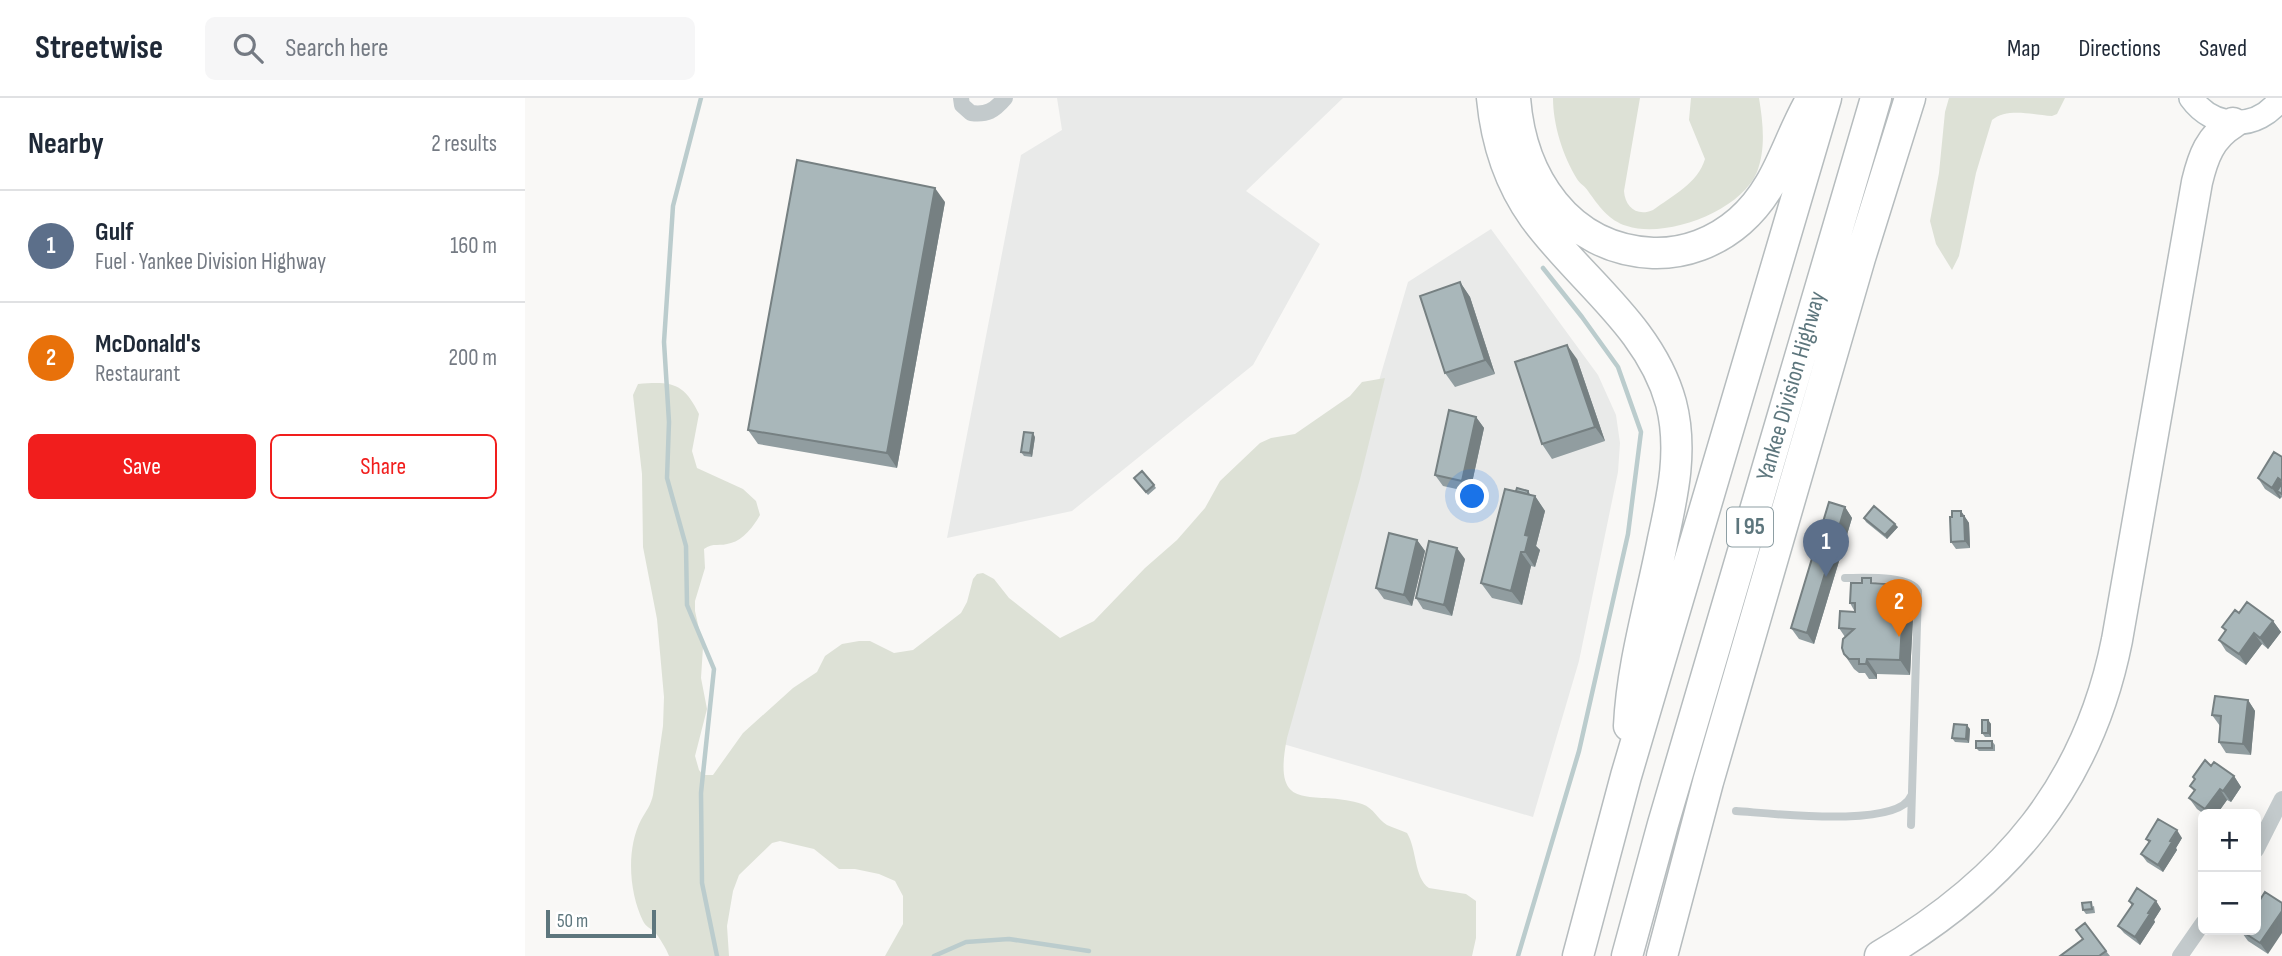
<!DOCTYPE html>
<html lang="en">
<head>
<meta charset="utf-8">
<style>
	:root { --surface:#fff; --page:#f6f6f7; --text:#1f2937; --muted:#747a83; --line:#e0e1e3; --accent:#f11e1d }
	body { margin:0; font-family:"Sofia Sans Condensed",sans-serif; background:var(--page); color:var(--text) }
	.controls { position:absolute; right:21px; bottom:21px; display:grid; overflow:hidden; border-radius:10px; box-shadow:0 4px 18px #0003 }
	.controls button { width:63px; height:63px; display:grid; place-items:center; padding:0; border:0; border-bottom:2px solid var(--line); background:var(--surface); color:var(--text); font:35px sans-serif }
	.scale { position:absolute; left:21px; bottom:18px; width:110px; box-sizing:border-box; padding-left:7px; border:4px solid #5d767d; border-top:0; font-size:19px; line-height:24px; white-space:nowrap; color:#5d767d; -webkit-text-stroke:5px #fff; paint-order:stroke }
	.you { position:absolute; left:948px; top:399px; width:24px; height:24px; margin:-18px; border:5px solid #fff; border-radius:50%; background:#1a73e8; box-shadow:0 0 0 10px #1a73e833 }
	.badge { display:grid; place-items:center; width:46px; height:46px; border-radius:50%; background:var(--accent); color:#fff; font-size:23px; font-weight:700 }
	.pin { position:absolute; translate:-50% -58px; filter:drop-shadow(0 2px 4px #0008) }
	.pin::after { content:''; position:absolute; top:37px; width:24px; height:21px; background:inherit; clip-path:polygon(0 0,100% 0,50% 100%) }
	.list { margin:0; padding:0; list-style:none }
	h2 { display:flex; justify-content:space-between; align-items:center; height:91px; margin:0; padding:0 28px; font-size:30px }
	h2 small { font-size:23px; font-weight:400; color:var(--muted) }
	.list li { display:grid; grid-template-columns:46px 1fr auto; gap:21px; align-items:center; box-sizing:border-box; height:112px; padding:0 28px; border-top:2px solid var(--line) }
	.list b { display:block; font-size:26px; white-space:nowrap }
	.list p { margin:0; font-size:23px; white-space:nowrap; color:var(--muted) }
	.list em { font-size:23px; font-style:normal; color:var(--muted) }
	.actions { display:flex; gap:14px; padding:21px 28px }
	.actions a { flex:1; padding:16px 0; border:2px solid var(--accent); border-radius:10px; text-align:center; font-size:24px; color:var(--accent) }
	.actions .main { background:var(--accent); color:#fff }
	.icon { flex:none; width:38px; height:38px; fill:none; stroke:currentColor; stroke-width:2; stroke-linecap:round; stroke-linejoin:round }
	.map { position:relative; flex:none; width:1757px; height:858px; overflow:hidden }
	header { display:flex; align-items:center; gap:42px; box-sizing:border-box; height:98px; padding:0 35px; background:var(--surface); border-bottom:2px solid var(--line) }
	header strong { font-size:33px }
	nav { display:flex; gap:38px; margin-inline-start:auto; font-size:24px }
	.search { width:490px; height:63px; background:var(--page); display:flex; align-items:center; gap:18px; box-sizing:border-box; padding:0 24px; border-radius:10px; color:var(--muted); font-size:26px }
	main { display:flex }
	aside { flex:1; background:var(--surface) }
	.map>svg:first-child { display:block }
	.built { fill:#e9eae9 }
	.green { fill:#dde1d6 }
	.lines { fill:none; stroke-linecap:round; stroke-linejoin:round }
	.stream { stroke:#bbcccd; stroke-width:4.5 }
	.secondary-casing { stroke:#b5bec1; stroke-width:26 }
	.motorway-casing { stroke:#b6bcbe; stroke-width:33 }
	.service { stroke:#c3cacc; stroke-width:8 }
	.minor { stroke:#c3cacc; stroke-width:16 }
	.secondary { stroke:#fff; stroke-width:23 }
	.motorway { stroke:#fff; stroke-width:30 }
	.wall { fill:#919da0 }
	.shaded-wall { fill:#768082 }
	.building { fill:#a9b7ba; stroke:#768082; stroke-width:2 }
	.labels { text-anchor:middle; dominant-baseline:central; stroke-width:7; stroke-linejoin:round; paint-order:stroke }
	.shield { fill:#fff; stroke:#8e9fa4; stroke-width:2 }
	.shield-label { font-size:23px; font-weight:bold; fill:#5d767d }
	.street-label { font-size:24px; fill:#5d767d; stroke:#fff }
</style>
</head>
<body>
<header>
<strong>Streetwise</strong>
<div class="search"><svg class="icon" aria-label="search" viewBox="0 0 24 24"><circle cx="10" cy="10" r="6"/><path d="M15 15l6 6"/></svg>Search here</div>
<nav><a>Map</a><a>Directions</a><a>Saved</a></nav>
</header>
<main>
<aside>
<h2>Nearby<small>2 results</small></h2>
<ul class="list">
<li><span class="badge" style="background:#5c6f8a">1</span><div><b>Gulf</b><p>Fuel · Yankee Division Highway</p></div><em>160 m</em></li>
<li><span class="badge" style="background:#e8710a">2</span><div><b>McDonald's</b><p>Restaurant</p></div><em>200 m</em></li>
</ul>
<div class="actions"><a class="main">Save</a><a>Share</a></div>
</aside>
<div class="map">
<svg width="1757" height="858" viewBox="0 0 1757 858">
	<rect width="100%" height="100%" fill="#f9f8f6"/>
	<path class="built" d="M532,0H818L721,93L795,146L728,267L547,413L422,440L496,57L537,32Z
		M966,131L1073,277L1091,317L1095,345L1093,374L1054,563L1008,719L748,643L883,184Z"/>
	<path class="green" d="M1028,0H1115L1099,93C1100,109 1112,119 1128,112C1147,98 1173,85 1180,61L1164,22L1166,0H1234C1238,24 1241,51 1232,74C1216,113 1141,141 1102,128C1084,123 1073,107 1063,93C1060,88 1055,86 1052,81C1038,58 1028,27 1028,0Z
		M1424,0H1540L1532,16L1527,18C1509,17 1482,9 1467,22L1451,75L1434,158L1427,172L1411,146L1405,123L1414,75L1420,14Z
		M860,280L835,381L762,640C746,720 788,690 837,706C849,710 852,721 862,727C868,730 876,732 882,735C892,751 889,780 904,790L941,796L951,803V840L947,858H360L378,826V798L370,783L354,776L330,771H314L289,751L255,743L247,745L214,777L208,793L202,828L204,858H144C141,850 135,841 130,834C125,830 121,829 118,823C104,794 101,751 116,722C121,713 126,707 128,697L138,628L139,599L132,521L118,449L117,376L108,297L113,286C147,283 159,285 174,316L167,353L172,370L218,391L231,403L235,417C229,428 218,442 206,445C195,449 188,444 179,451L180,470L170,503V513L178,549L176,580L182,611L170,658L174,672L178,677H188L218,635L268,590L292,574L300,558L317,546L334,543H345L369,555L388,552L436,515L442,504L448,481L452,476L458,475L469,481L484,500L535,540L569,523L620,470L652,442L680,410L695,383L735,345L746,340L770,336L825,298L837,284Z"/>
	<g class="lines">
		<path class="stream" d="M176,0L148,108L139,244L144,324L142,380L161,448L162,507L189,571L176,695L177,785L192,858
			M409,858L441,844L484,841L564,853
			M993,858L1054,653L1103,436L1116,334L1093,269L1057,219L1018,170"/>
		<defs>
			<path id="secondary" d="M1666,0C1689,32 1733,33 1756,0"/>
			<path id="motorway" d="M967,0C971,42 984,84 1009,119C1054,181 1125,228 1146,305C1158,351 1148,396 1138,441C1126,503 1107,565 1104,628
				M990,0C996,79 1042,151 1128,155C1160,156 1191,144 1215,123C1254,89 1262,42 1287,0
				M1053,858L1101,678L1301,0
				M1102,858L1138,726L1351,0
				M1137,858L1183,684L1335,160L1385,0
				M1355,858C1481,784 1563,688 1592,542L1672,84C1678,59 1685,39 1708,25"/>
		</defs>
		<use href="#secondary" class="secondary-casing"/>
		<use href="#motorway" class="motorway-casing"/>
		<path class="service" d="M1320,480C1338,480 1385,477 1393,493L1386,727
			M1211,713C1244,715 1373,731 1386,698"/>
		<path class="minor" d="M436,0L437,7L446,15C462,17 469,13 480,0
			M1731,752L1757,701
			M1655,858L1678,825"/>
		<use href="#secondary" class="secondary"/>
		<use href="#motorway" class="motorway"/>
	</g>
	<path class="wall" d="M420,104L372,370L233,346L223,332Z
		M935,184L945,199L970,276L930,289L920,275Z
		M1052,261L1080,343L1027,361L1017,346Z
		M951,319L959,330L945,394L918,388L910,377Z
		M510,339L507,359L499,358L496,354Z
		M1757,359V400L1756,399L1755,401L1740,391L1733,380Z
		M612,384L629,387L631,390L623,397Z
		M991,393H1003L1006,397L1010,398L1020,413L1011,448L1015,452L1010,469L1006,468L997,507L967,500L956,485Z
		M1320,409L1327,420L1289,546L1274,541L1266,530Z
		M1436,413L1444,425L1445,450L1431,451L1426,444L1427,419Z
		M1339,420L1373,429L1362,441L1341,424Z
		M892,442L900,453L887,508L859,501L851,490Z
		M940,461L927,518L898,511L891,500Z
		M1349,485L1389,501L1385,577L1352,576V581H1344L1340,575H1334L1329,571L1319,556L1320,539L1314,530L1330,514L1325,505Z
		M1714,515L1748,523L1756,534L1743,551L1737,546L1721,567L1701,553L1694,542L1700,533L1697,529Z
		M1723,602L1730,613L1726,657L1701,655L1694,644L1695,628L1687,617Z
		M1463,622L1466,626V639H1460L1457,635Z
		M1445,631L1444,645L1430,644L1427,640Z
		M1467,643L1470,647V653H1454L1451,650Z
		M1686,668L1709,678L1716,689L1706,704L1702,702L1692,716H1679L1672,711L1664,700L1669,693L1665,688L1670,682L1668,679Z
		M1657,740L1651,750L1652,752L1638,774L1622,764L1616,756L1624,745L1621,741Z
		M1604,803H1631L1636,811L1629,822L1630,824L1615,847L1599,835L1593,828L1607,808Z
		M1569,808L1570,815L1561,816L1558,812Z
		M1715,832H1731L1743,856L1723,843Z
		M1558,841L1581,853L1585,858H1535Z"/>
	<path class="shaded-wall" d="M410,90L420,104L372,370L362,355Z
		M935,184L945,199L970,276L960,262Z
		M1042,247L1052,261L1080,343L1070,329Z
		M951,319L959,330L945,394L937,383Z
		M508,335L510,339L507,359L505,355Z
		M1753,380L1757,385L1752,393L1756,399L1755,401L1747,390Z
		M1010,398L1020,413L1011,448L1015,452L1010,469L1000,454V437Z
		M1320,409L1327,420L1289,546L1282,535Z
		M1436,413L1444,425L1445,450L1440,443Z
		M1370,426L1373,429L1362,441L1360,437Z
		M892,442L900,453L887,508L879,497Z
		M932,450L940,461L927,518L919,507Z
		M996,454L1006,468L997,507L986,493Z
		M1379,487L1389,501L1385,577L1375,562Z
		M1748,523L1756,534L1743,551L1735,540Z
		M1729,535L1737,546L1721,567L1714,556Z
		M1342,561L1352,576V581L1341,566Z
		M1723,602L1730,613L1726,657L1718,646Z
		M1463,622L1466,626V639L1463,635Z
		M1442,627L1445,631L1444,645L1441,641Z
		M1709,678L1716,689L1706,704L1698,693Z
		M1695,691L1702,702L1692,716H1683L1680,711Z
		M1652,732L1657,740L1651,750L1652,752L1638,774L1633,767Z
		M1631,803L1636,811L1629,822L1630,824L1615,847L1610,839Z
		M1757,813V835L1743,856L1735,845Z"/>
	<path class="building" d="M272,62L410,90L362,355L223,332Z
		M935,184L960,262L920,275L895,198Z
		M1042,247L1070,329L1017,346L990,264Z
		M924,312L951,319L937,383L910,377Z
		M499,334L508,335L505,355L496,354Z
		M1749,354L1757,359V383L1753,380L1747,390L1733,380Z
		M617,373L629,387L621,394L609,380Z
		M1757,385V396L1752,393Z
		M992,390L1003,393V396L991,393Z
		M980,391L1010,398L1000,437L1004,438L1000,454H996L986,493L956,485Z
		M1304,404L1320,409L1282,535L1266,530Z
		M1349,408L1370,426L1360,437L1339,420Z
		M1427,413H1436V418H1439L1440,443L1426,444L1425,419H1427Z
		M864,435L892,442L879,497L851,490Z
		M904,443L932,450L919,507L891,500Z
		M1337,480H1346V485L1379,487L1375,562L1342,561L1341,566H1334V561H1324L1319,556L1317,550L1318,541L1329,531L1314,530L1315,513L1330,514V505H1325L1326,485H1337Z
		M1722,504L1748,523L1735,540L1729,535L1714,556L1694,542L1701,532L1697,529L1710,512L1714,515Z
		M1690,598L1723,602L1718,646L1694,644L1696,618L1687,617Z
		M1457,622H1463V635H1457Z
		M1429,626L1442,627L1441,641L1427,640Z
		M1451,643H1467V650H1451Z
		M1680,662L1686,668L1689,664L1709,678L1698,693L1695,691L1680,711L1664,700L1670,692L1665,688L1670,681L1668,679Z
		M1633,721L1652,732L1645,743L1647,744L1633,767L1616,756L1625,743L1621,741Z
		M1612,790L1631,803L1623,815L1625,816L1610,839L1593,828L1608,806L1604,803Z
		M1740,794L1757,805V813L1735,845L1715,832H1731V808Z
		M1566,804L1567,811L1558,812L1557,805Z
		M1560,825L1581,853L1574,858H1535L1558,841L1551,832Z"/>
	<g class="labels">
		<rect class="shield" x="1202" y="409.5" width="46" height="39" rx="5"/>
		<g class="shield-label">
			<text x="1225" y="429">I 95</text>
		</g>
		<g class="street-label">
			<text transform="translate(1266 288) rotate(-74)">Yankee Division Highway</text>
		</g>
	</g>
</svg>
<div class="controls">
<button>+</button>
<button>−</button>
</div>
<div class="scale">50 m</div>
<div class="you"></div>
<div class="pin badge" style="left:1301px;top:479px;background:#5c6f8a">1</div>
<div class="pin badge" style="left:1374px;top:539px;background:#e8710a">2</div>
</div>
</main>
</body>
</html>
